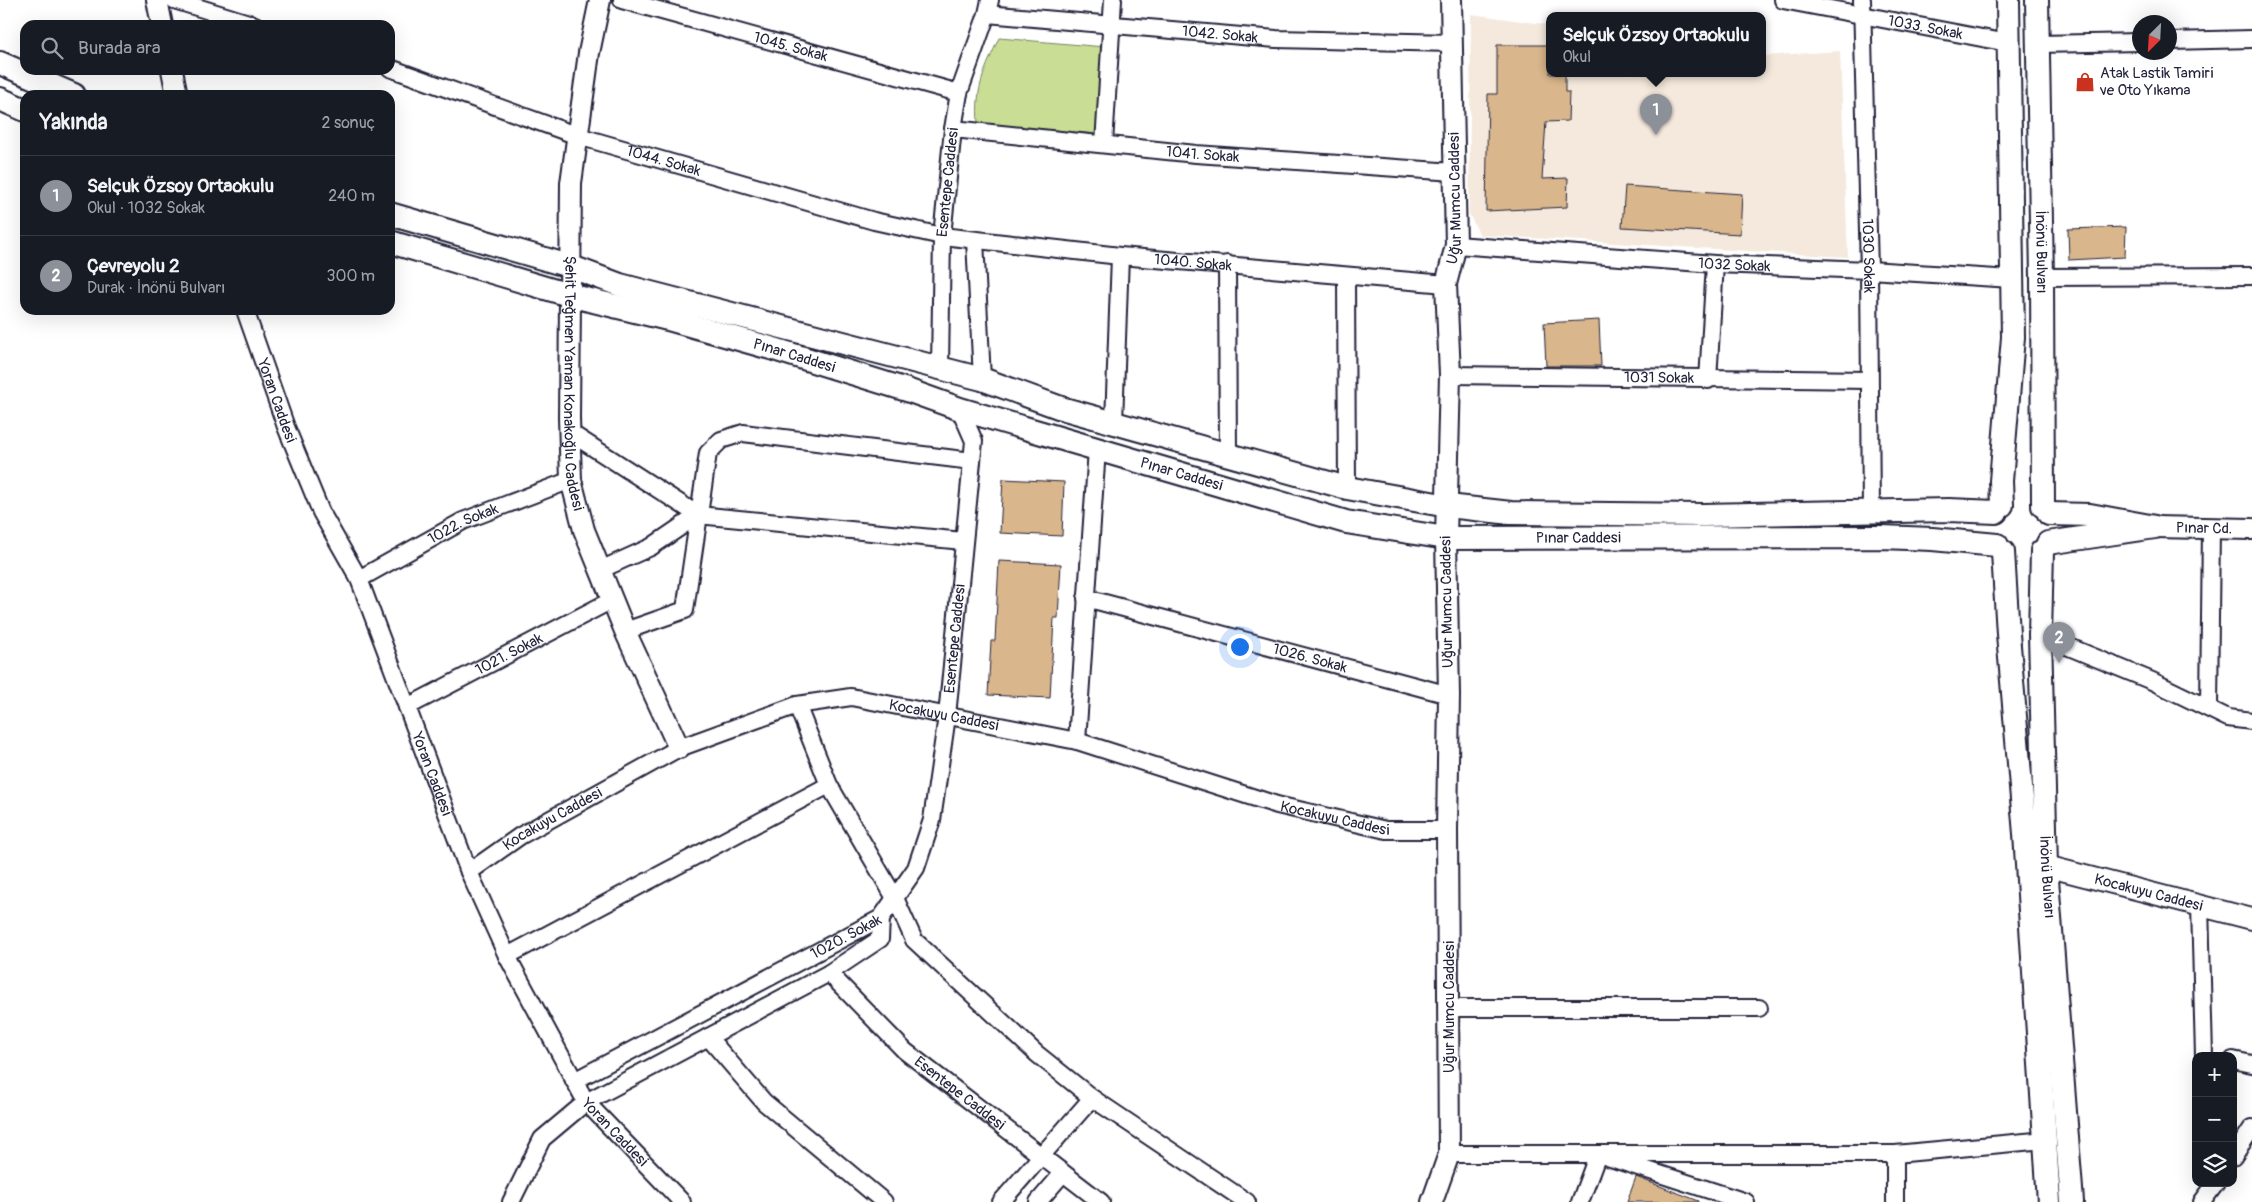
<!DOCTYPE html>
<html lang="tr">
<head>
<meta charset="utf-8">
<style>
	:root { --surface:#171b24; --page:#20242c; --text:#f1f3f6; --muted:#9ea1a6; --line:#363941; --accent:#8c9099 }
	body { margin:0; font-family:Pangolin,sans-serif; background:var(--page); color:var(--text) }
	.controls { position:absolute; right:15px; bottom:15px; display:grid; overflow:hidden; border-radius:10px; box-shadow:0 5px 20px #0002 }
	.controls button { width:45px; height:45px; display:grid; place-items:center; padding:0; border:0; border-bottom:1px solid var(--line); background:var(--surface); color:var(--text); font:25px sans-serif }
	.compass { position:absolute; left:2132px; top:15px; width:45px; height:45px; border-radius:50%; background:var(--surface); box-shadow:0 5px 20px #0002; rotate:204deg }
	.you { position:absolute; left:1239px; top:646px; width:18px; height:18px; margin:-12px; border:4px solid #fff; border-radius:50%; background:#1a73e8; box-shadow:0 0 0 8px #1a73e833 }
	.badge { display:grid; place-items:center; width:32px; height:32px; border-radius:50%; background:var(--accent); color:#fff; font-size:16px; font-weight:700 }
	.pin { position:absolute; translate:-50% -41px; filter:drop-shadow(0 1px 2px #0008) }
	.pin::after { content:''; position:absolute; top:26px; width:18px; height:15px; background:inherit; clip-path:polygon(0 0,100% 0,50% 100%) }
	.popup { position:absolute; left:1546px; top:12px; width:220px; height:65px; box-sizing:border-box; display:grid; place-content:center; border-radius:10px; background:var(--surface); filter:drop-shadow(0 1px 4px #0005); font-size:16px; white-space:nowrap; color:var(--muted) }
	.popup b { font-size:19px; color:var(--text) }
	.popup::after { content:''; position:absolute; left:50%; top:100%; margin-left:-10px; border:10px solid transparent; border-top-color:var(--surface) }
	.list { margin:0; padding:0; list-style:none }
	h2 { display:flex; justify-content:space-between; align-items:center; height:65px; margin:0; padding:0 20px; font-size:21px }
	h2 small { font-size:16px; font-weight:400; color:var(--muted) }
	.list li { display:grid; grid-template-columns:32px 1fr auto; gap:15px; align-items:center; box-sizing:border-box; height:80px; padding:0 20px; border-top:1px solid var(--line) }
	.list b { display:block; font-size:19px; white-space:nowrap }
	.list p { margin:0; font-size:16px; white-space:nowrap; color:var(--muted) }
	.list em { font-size:16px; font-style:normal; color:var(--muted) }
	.icon { flex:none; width:28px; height:28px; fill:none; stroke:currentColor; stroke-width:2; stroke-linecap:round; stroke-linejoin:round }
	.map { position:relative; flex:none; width:2252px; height:1202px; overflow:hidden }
	.search { position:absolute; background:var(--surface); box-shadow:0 5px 20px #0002; left:20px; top:20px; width:375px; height:55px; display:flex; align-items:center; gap:12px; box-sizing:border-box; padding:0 18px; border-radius:15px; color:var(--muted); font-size:19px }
	.panel { position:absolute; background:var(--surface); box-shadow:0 5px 20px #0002; left:20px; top:90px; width:375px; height:225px; border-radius:15px }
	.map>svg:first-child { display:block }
	.built { fill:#f4e9dc }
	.green { fill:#c9de94; stroke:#768068 }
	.building { fill:#d9b68b; stroke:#22223b }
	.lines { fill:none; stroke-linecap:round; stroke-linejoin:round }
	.minor-casing { stroke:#22223b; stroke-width:20 }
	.tertiary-casing { stroke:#22223b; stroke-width:24 }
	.secondary-casing { stroke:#22223b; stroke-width:26 }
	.minor { stroke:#fff; stroke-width:16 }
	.tertiary { stroke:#fff; stroke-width:20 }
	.secondary { stroke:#fff; stroke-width:22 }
	.labels { text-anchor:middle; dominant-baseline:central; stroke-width:4; stroke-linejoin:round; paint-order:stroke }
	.street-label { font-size:15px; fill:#22223b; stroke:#fff }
	.poi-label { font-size:15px; fill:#22223b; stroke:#fff; text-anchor:start }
</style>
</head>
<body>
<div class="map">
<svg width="2252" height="1202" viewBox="0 0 2252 1202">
	<rect width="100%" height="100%" fill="#fff"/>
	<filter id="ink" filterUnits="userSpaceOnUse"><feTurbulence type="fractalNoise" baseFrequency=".02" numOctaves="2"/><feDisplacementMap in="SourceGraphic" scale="10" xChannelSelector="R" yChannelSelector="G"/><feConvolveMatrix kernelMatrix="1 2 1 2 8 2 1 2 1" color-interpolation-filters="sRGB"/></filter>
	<g filter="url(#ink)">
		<path class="built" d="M1471,14L1550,25V74H1762V56L1840,51L1848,257L1480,235L1469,214Z"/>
		<path class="green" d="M999,38L1105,47L1099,134L978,123C975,88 985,69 999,38Z"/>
		<path class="building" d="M1497,45H1550V74H1565V92H1569L1568,121L1546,122L1542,179L1568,178L1567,207L1486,211L1488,94H1497Z
			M1625,186L1742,194L1740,234L1622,227Z
			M2126,227L2125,257L2069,260L2068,229Z
			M1599,320L1601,366H1546L1544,323Z
			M1003,479L1064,482L1062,536L1000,533Z
			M999,561L1061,564L1058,618H1054L1050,698L988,695L991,641H995Z
			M1636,1177L1699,1201V1202H1627Z"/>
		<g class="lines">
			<defs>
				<g id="minor">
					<path d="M174,0L255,25"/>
					<path id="s1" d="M622,0L959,93"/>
					<path id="s2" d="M1783,0L2008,43"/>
					<path id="s3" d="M1862,0L1869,270L1871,513"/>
					<path id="s4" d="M987,14L1276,39L1453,43"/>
					<path d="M2170,41L2252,39"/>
					<path d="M2038,44L2140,42"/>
					<path id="s5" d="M390,68L578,136L874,221L942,236L1120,256L1446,284"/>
					<path id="s6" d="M953,129L1196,154L1454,172"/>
					<path d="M1104,144L1113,0"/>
					<path d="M975,240L982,379"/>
					<path id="s7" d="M1456,245L1715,264L1869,270L2012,279"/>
					<path d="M1227,264L1228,454"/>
					<path d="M1346,277L1347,488"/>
					<path d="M2042,277L2252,276"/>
					<path id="s8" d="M245,310L286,427L321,512L359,579L469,872L507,956L586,1102L682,1202"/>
					<path id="s9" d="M940,368L942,236L953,129L959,93L987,14L990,0"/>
					<path id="s10" d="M1450,375L1869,380"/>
					<path d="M1708,380L1715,264"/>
					<path d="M1114,422L1120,256"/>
					<path d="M569,432L698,515"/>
					<path d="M600,570L651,547L698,515L963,541"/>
					<path id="s11" d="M359,579L463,521L571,480"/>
					<path id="s12" d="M1086,598L1449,695"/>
					<path d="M625,631L685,610L708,453L721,440L743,433L972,461"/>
					<path d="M2040,635L2152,681L2228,718L2252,721"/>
					<path d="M797,705L829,785L895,898L914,940L1037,1054L1092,1098L1247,1202"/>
					<path id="s13" d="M407,707L612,600"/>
					<path d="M2209,707L2211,528"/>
					<path d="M1077,741L1097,449"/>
					<path id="s14" d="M469,872L520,836L679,748L797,705L851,697L1077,741L1277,805L1386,830H1447"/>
					<path d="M2200,905L2204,1056"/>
					<path d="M507,956L829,785"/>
					<path id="s15" d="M829,973L905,1051L1101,1202"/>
					<path d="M1449,1008H1759"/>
					<path d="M708,1037L764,1102L884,1202"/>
					<path d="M2233,1060L2252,1064"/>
					<path id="s16" d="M574,1081L881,918L916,868L932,820L947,716L974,441L960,409"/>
					<path d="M1449,1154H1895L2045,1140"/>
					<path d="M1895,1154V1202"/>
					<path d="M2233,1157L2252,1128"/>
					<path d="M511,1202L542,1139L586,1102L829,973L880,939L881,918"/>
					<path d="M1001,1202L1092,1098"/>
					<path d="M1038,1202L1063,1173"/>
					<path d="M1580,1202L1598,1154L1746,1202"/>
					<path d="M2202,1202L2216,1183"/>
				</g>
				<g id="tertiary">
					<path d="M157,0L162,25"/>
					<path id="s17" d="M600,0L589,53L571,183L569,418L571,480L584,530L625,631L679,748"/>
					<path d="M172,70L177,95"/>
					<path id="s18" d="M2155,527L2252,529"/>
					<path id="s19" d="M2046,866L2252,919"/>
					<path id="s20" d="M1432,1202L1449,1154L1447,830L1449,695L1446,538L1450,375L1446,284L1456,245L1451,0"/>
				</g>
				<g id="secondary">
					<path id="s21" d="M2037,0L2042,277L2043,506"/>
					<path d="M0,63L74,95"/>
					<path d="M0,99L25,110"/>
					<path d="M390,214L569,266L620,285L982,379L1061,408L1347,488L1448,506L1511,513L1704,515L1949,510L1996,512"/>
					<path id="s22" d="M390,242L569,295L668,319L774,349L907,390L960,409L1346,522L1446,538L1882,537L1932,539L1997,545"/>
					<path d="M2002,505L2001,481L2013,337L2008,0"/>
					<path d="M2048,543L2155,527L2090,515L2049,514"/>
					<path id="s23" d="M2042,551L2040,635L2046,866L2072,1202"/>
					<path d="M2003,552L2008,634L2025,834L2049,1202"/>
				</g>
			</defs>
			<use href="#minor" class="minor-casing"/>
			<use href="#tertiary" class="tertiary-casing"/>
			<use href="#secondary" class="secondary-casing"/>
			<use href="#minor" class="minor"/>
			<use href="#tertiary" class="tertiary"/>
			<use href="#secondary" class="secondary"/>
		</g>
	</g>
	<defs>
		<symbol id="shop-bare" viewBox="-9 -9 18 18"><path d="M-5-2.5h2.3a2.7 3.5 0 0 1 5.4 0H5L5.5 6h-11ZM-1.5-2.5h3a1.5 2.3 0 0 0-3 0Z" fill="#c8321e" stroke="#fff" stroke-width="2.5" paint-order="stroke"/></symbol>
	</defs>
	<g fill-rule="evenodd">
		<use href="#shop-bare" x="2071" y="68" width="28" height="28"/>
	</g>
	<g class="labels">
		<g class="street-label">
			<text stroke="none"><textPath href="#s2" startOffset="145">1033. Sokak</textPath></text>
			<text stroke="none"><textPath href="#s4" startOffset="234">1042. Sokak</textPath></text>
			<text stroke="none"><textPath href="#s1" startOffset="175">1045. Sokak</textPath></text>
			<text stroke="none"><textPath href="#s6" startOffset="251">1041. Sokak</textPath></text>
			<text stroke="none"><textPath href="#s5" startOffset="289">1044. Sokak</textPath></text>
			<text stroke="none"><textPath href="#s9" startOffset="186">Esentepe Caddesi</textPath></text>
			<text stroke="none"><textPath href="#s20" startOffset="1008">Uğur Mumcu Caddesi</textPath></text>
			<text stroke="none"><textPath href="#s21" startOffset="252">İnönü Bulvarı</textPath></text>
			<text stroke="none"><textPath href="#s3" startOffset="256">1030 Sokak</textPath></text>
			<text stroke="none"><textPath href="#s5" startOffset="830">1040. Sokak</textPath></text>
			<text stroke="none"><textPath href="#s7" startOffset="279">1032 Sokak</textPath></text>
			<text stroke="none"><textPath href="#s22" startOffset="420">Pınar Caddesi</textPath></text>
			<text stroke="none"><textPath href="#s10" startOffset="209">1031 Sokak</textPath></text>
			<text stroke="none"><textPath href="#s17" startOffset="386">Şehit Teğmen Yaman Konakoğlu Caddesi</textPath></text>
			<text stroke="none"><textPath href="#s8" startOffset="96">Yoran Caddesi</textPath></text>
			<text stroke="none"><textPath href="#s22" startOffset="825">Pınar Caddesi</textPath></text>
			<text stroke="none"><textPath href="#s11" startOffset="118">1022. Sokak</textPath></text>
			<text stroke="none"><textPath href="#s18" startOffset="49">Pınar Cd.</textPath></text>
			<text stroke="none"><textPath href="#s22" startOffset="1230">Pınar Caddesi</textPath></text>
			<text transform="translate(1447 602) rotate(-91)">Uğur Mumcu Caddesi</text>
			<text stroke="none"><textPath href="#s16" startOffset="642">Esentepe Caddesi</textPath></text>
			<text stroke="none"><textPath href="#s13" startOffset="115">1021. Sokak</textPath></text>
			<text stroke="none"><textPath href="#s12" startOffset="232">1026. Sokak</textPath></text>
			<text stroke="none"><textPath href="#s14" startOffset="519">Kocakuyu Caddesi</textPath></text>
			<text stroke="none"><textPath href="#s8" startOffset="501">Yoran Caddesi</textPath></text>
			<text stroke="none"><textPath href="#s14" startOffset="924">Kocakuyu Caddesi</textPath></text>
			<text stroke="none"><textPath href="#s14" startOffset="99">Kocakuyu Caddesi</textPath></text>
			<text stroke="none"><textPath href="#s23" startOffset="326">İnönü Bulvarı</textPath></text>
			<text stroke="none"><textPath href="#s19" startOffset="106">Kocakuyu Caddesi</textPath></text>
			<text stroke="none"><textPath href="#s16" startOffset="308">1020. Sokak</textPath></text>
			<text transform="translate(1449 1007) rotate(-90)">Uğur Mumcu Caddesi</text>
			<text stroke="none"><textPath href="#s15" startOffset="178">Esentepe Caddesi</textPath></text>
			<text stroke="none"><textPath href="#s8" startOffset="906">Yoran Caddesi</textPath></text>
		</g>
		<g class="poi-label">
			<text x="2100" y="73">Atak Lastik Tamiri<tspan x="2100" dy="17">ve Oto Yıkama</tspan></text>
		</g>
	</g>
</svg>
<div class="controls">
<button>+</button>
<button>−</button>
<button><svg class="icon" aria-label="layers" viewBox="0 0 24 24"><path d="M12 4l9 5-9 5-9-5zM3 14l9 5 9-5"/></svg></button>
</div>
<svg class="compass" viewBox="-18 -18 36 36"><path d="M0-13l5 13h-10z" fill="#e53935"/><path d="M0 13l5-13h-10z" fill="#9ea1a6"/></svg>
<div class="you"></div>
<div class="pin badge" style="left:1656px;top:135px">1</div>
<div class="popup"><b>Selçuk Özsoy Ortaokulu</b>Okul</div>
<div class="pin badge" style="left:2059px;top:663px">2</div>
<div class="search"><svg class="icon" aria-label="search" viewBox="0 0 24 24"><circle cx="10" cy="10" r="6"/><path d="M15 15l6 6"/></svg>Burada ara</div>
<section class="panel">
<h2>Yakında<small>2 sonuç</small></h2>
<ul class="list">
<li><span class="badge">1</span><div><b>Selçuk Özsoy Ortaokulu</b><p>Okul · 1032 Sokak</p></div><em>240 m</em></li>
<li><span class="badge">2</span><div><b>Çevreyolu 2</b><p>Durak · İnönü Bulvarı</p></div><em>300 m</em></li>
</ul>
</section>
</div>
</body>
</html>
